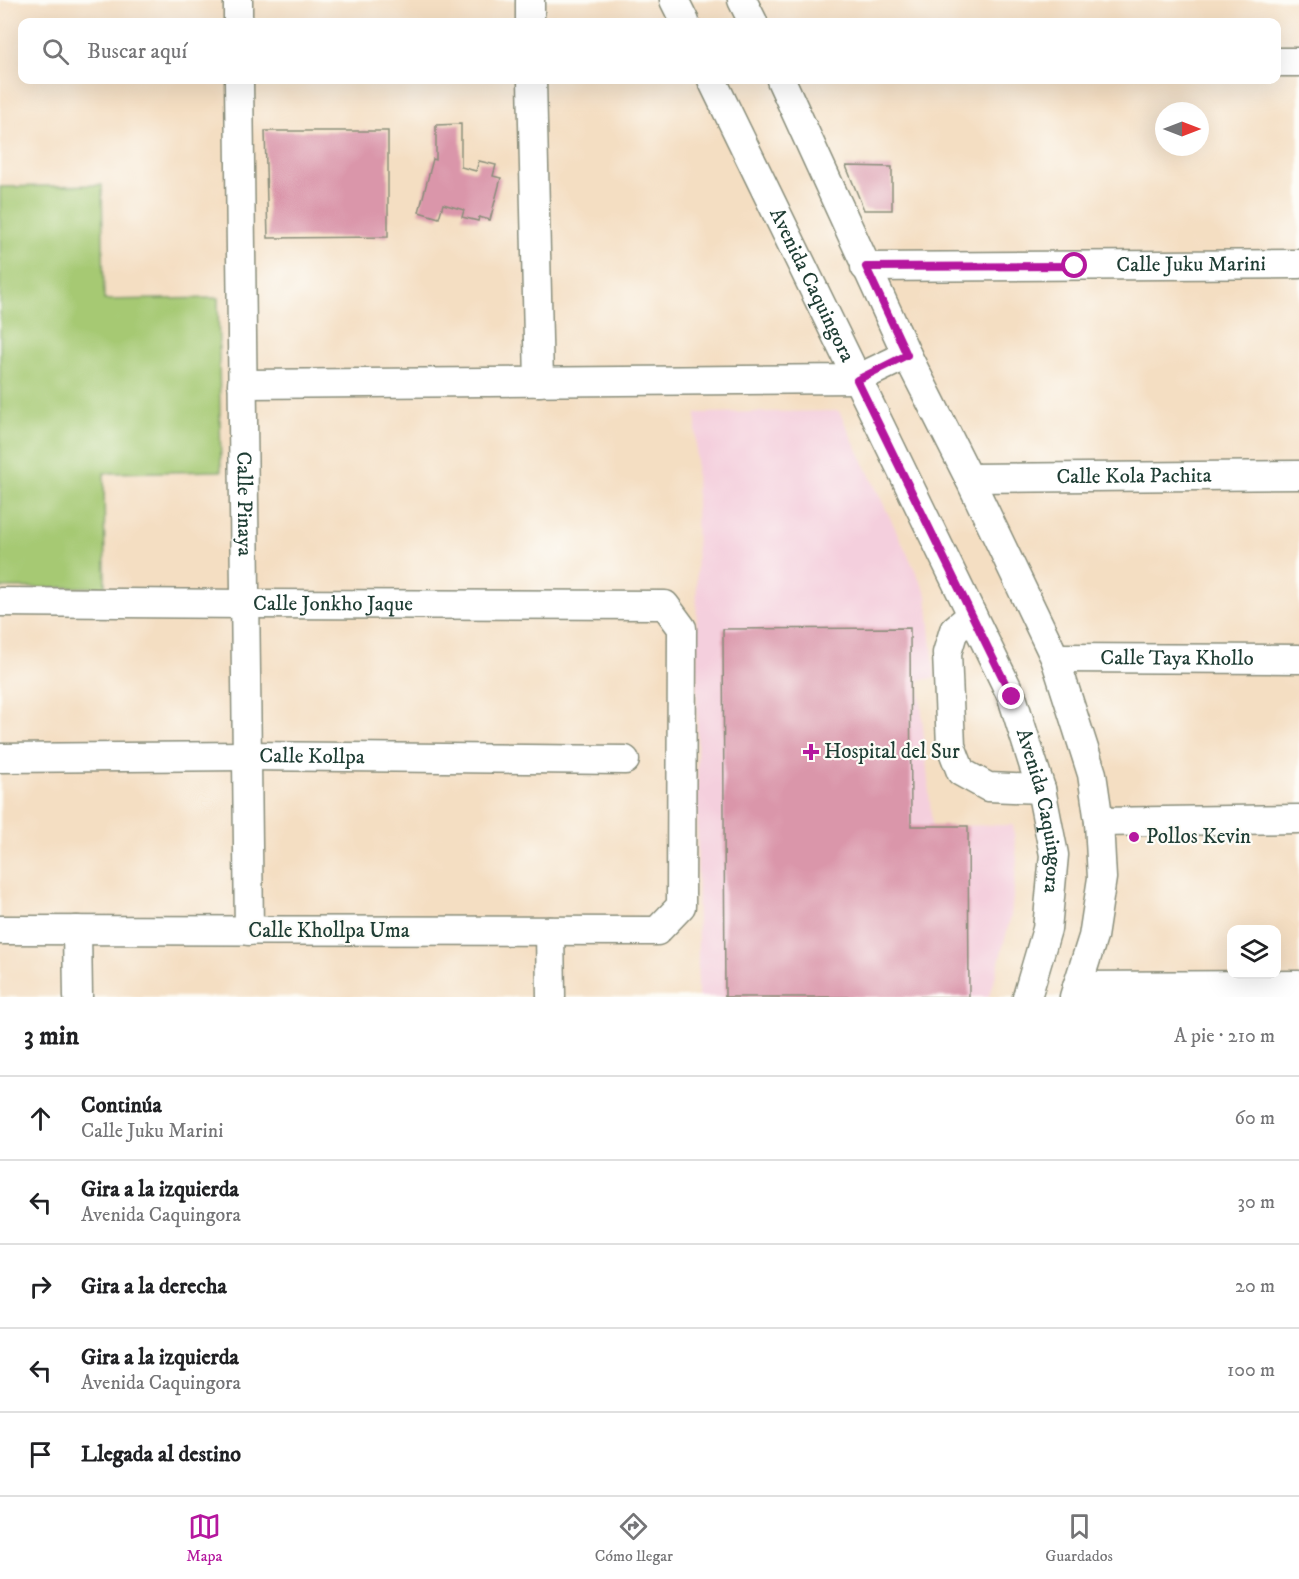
<!DOCTYPE html>
<html lang="es">
<head>
<meta charset="utf-8">
<style>
	:root { --surface:#fff; --page:#f2f2f2; --text:#202124; --muted:#757577; --line:#e0e0e0; --accent:#b5179e }
	body { margin:0; font-family:"IM FELL DW Pica",serif; background:var(--page); color:var(--text) }
	.controls { position:absolute; right:18px; bottom:18px; display:grid; overflow:hidden; border-radius:12px; box-shadow:0 6px 24px #0002 }
	.controls button { width:54px; height:54px; display:grid; place-items:center; padding:0; border:0; border-bottom:2px solid var(--line); background:var(--surface); color:var(--text); font:30px sans-serif }
	.compass { position:absolute; left:1155px; top:102px; width:54px; height:54px; border-radius:50%; background:var(--surface); box-shadow:0 6px 24px #0002; rotate:90deg }
	.stop { position:absolute; width:18px; height:18px; margin:-14px; border:4px solid #b5179e; border-radius:50%; background:#fff }
	.stop.end { background:#b5179e; border-color:#fff; box-shadow:0 2px 6px #0008 }
	.list { margin:0; padding:0; list-style:none }
	h2 { display:flex; justify-content:space-between; align-items:center; height:78px; margin:0; padding:0 24px; font-size:26px }
	h2 small { font-size:20px; font-weight:400; color:var(--muted) }
	.list li { display:grid; grid-template-columns:39px 1fr auto; gap:18px; align-items:center; box-sizing:border-box; height:84px; padding:0 24px; border-top:2px solid var(--line) }
	.list b { display:block; font-size:22px; white-space:nowrap }
	.list p { margin:0; font-size:20px; white-space:nowrap; color:var(--muted) }
	.list em { font-size:20px; font-style:normal; color:var(--muted) }
	.icon { flex:none; width:33px; height:33px; fill:none; stroke:currentColor; stroke-width:2; stroke-linecap:round; stroke-linejoin:round }
	.map { position:relative; flex:none; width:1299px; height:997px; overflow:hidden }
	.search { position:absolute; background:var(--surface); box-shadow:0 6px 24px #0002; left:18px; right:18px; top:18px; height:66px; display:flex; align-items:center; gap:15px; box-sizing:border-box; padding:0 21px; border-radius:12px; color:var(--muted); font-size:22px }
	.sheet { height:498px; background:var(--surface) }
	nav { display:flex; justify-content:space-around; align-items:center; box-sizing:border-box; height:84px; border-top:2px solid var(--line); background:var(--surface); font-size:16px; color:var(--muted) }
	nav a { display:grid; justify-items:center; gap:3px }
	nav .on { color:var(--accent) }
	.map>svg:first-child { display:block }
	.built { fill:#f4cfdd }
	.green { fill:#a6c973; stroke:#628354; stroke-width:1.5 }
	.building { fill:#da96aa }
	.lines { fill:none; stroke-linecap:round; stroke-linejoin:round }
	.minor-casing { stroke:#8a8e7b; stroke-width:31 }
	.minor { stroke:#fff; stroke-width:28 }
	.route { stroke:#b5179e; stroke-width:8 }
	.poi-dot { fill:#b5179e; stroke:#fdfcf7; stroke-width:2 }
	.labels { text-anchor:middle; dominant-baseline:central; stroke-width:4.5; stroke-linejoin:round; paint-order:stroke }
	.street-label { font-size:21px; fill:#1f3d34; stroke:#fdfcf7 }
	.poi-label { font-size:21px; fill:#1f3d34; stroke:#fdfcf7; text-anchor:start }
</style>
</head>
<body>
<div class="map">
<svg width="1299" height="997" viewBox="0 0 1299 997">
	<rect width="100%" height="100%" fill="#fdfcf7"/>
	<filter id="ink" filterUnits="userSpaceOnUse"><feTurbulence type="fractalNoise" baseFrequency=".0167" numOctaves="2"/><feDisplacementMap in="SourceGraphic" scale="12" xChannelSelector="R" yChannelSelector="G"/><feConvolveMatrix kernelMatrix="1 2 1 2 8 2 1 2 1" color-interpolation-filters="sRGB"/></filter>
	<filter id="wash" filterUnits="userSpaceOnUse"><feTurbulence type="fractalNoise" baseFrequency=".008" numOctaves="4" result="noise"/><feDisplacementMap in="SourceGraphic" scale="24" xChannelSelector="R" yChannelSelector="G"/><feGaussianBlur stdDeviation="1.35" result="paint"/><feColorMatrix in="noise" values="0 0 0 0 0 0 0 0 0 0 0 0 0 0 0 0 0 1.4 0 .05"/><feComposite in="paint" operator="in"/></filter>
	<g filter="url(#wash)">
		<rect width="100%" height="100%" fill="#f4dec2"/>
		<path class="built" d="M839,411L927,595L935,678L919,680L932,826L1013,825L1017,860L1011,916L992,989L988,997H698L696,413Z"/>
		<path class="green" d="M102,185L104,300L218,298L221,471L104,473L105,587L0,588V187Z"/>
		<g id="blocks">
			<path class="building" d="M461,124V167L476,171L479,161L496,165L493,176L501,178L490,220L479,217L478,221L462,217L464,210L443,204L439,218L419,212L433,159L436,160V125Z
				M265,131H388V237L268,238Z
				M846,166L892,167V210H864Z
				M910,628L911,826H968L969,997H725L723,629Z"/>
		</g>
	</g>
	<g filter="url(#ink)">
		<use href="#blocks" fill-opacity="0" stroke="#8a8e7b" stroke-width="1.5"/>
		<g class="lines">
			<defs>
				<g id="minor">
					<path d="M238,0V22"/>
					<path d="M530,0V22"/>
					<path d="M674,0L685,22"/>
					<path d="M742,0L753,22"/>
					<path d="M1276,62H1299"/>
					<path id="s1" d="M239,80L249,931"/>
					<path d="M532,80L539,382"/>
					<path id="s2" d="M712,80L1012,697L1041,789L1054,855L1047,929L1027,997"/>
					<path d="M781,80L907,355L969,478L1055,658L1092,774L1099,822L1102,878L1093,937L1074,997"/>
					<path id="s3" d="M865,267L1299,264"/>
					<path d="M242,384L857,379L907,355"/>
					<path id="s4" d="M969,478L1299,475"/>
					<path id="s5" d="M0,602L245,604L665,605L682,628L681,906L657,931L0,930"/>
					<path d="M972,615L954,630L947,653L951,746L961,772L988,787L1041,789"/>
					<path id="s6" d="M1055,658L1299,659"/>
					<path id="s7" d="M0,758L247,756L625,760"/>
					<path d="M1099,822L1299,819"/>
					<path d="M77,930L78,997"/>
					<path d="M550,931L551,997"/>
					<path d="M1077,986L1299,985"/>
				</g>
			</defs>
			<use href="#minor" class="minor-casing"/>
			<use href="#minor" class="minor"/>
		</g>
	</g>
	<g class="lines" filter="url(#ink)">
		<path class="route" d="M1012,697L857,380L907,355L866,267L1075,266"/>
	</g>
	<g class="poi-dot">
		<path d="M808 743h6v6h6v6h-6v6h-6v-6h-6v-6h6z"/>
		<circle cx="1134" cy="837" r="6"/>
	</g>
	<g class="labels">
		<g class="street-label">
			<text stroke="none"><textPath href="#s3" startOffset="326">Calle Juku Marini</textPath></text>
			<text stroke="none"><textPath href="#s2" startOffset="228">Avenida Caquingora</textPath></text>
			<text stroke="none"><textPath href="#s4" startOffset="165">Calle Kola Pachita</textPath></text>
			<text stroke="none"><textPath href="#s1" startOffset="424">Calle Pinaya</textPath></text>
			<text stroke="none"><textPath href="#s5" startOffset="333">Calle Jonkho Jaque</textPath></text>
			<text stroke="none"><textPath href="#s6" startOffset="122">Calle Taya Khollo</textPath></text>
			<text stroke="none"><textPath href="#s7" startOffset="312">Calle Kollpa</textPath></text>
			<text stroke="none"><textPath href="#s2" startOffset="804">Avenida Caquingora</textPath></text>
			<text x="329" y="931">Calle Khollpa Uma</text>
		</g>
		<g class="poi-label">
			<text x="824" y="752">Hospital del Sur</text>
			<text x="1146" y="837">Pollos Kevin</text>
		</g>
	</g>
</svg>
<div class="controls">
<button><svg class="icon" aria-label="layers" viewBox="0 0 24 24"><path d="M12 4l9 5-9 5-9-5zM3 14l9 5 9-5"/></svg></button>
</div>
<svg class="compass" viewBox="-18 -18 36 36"><path d="M0-13l5 13h-10z" fill="#e53935"/><path d="M0 13l5-13h-10z" fill="#757577"/></svg>
<div class="stop" style="left:1075px;top:266px"></div>
<div class="stop end" style="left:1012px;top:697px"></div>
<div class="search"><svg class="icon" aria-label="search" viewBox="0 0 24 24"><circle cx="10" cy="10" r="6"/><path d="M15 15l6 6"/></svg>Buscar aquí</div>
</div>
<section class="sheet">
<h2>3 min<small>A pie · 210 m</small></h2>
<ul class="list">
<li><svg class="icon" aria-label="ahead" viewBox="0 0 24 24"><path d="M12 20V5M6 11l6-6 6 6"/></svg><div><b>Continúa</b><p>Calle Juku Marini</p></div><em>60 m</em></li>
<li><svg class="icon" aria-label="left" viewBox="0 0 24 24"><path d="M17 20v-9H6M10 6l-5 5 5 5"/></svg><div><b>Gira a la izquierda</b><p>Avenida Caquingora</p></div><em>30 m</em></li>
<li><svg class="icon" aria-label="right" viewBox="0 0 24 24"><path d="M7 20v-9h11M14 6l5 5-5 5"/></svg><div><b>Gira a la derecha</b></div><em>20 m</em></li>
<li><svg class="icon" aria-label="left" viewBox="0 0 24 24"><path d="M17 20v-9H6M10 6l-5 5 5 5"/></svg><div><b>Gira a la izquierda</b><p>Avenida Caquingora</p></div><em>100 m</em></li>
<li><svg class="icon" aria-label="arrive" viewBox="0 0 24 24"><path d="M6 21V4h12l-3 4 3 4H6"/></svg><div><b>Llegada al destino</b></div></li>
</ul>
</section>
<nav>
<a class="on"><svg class="icon" aria-label="map" viewBox="0 0 24 24"><path d="M3 6l6-2 6 2 6-2v14l-6 2-6-2-6 2zM9 4v14M15 6v14"/></svg>Mapa</a>
<a><svg class="icon" aria-label="directions" viewBox="0 0 24 24"><path d="M12 3l9 9-9 9-9-9zM9 14v-3h6M13 9l2 2-2 2"/></svg>Cómo llegar</a>
<a><svg class="icon" aria-label="saved" viewBox="0 0 24 24"><path d="M7 4h10v16l-5-4-5 4z"/></svg>Guardados</a>
</nav>
</body>
</html>
